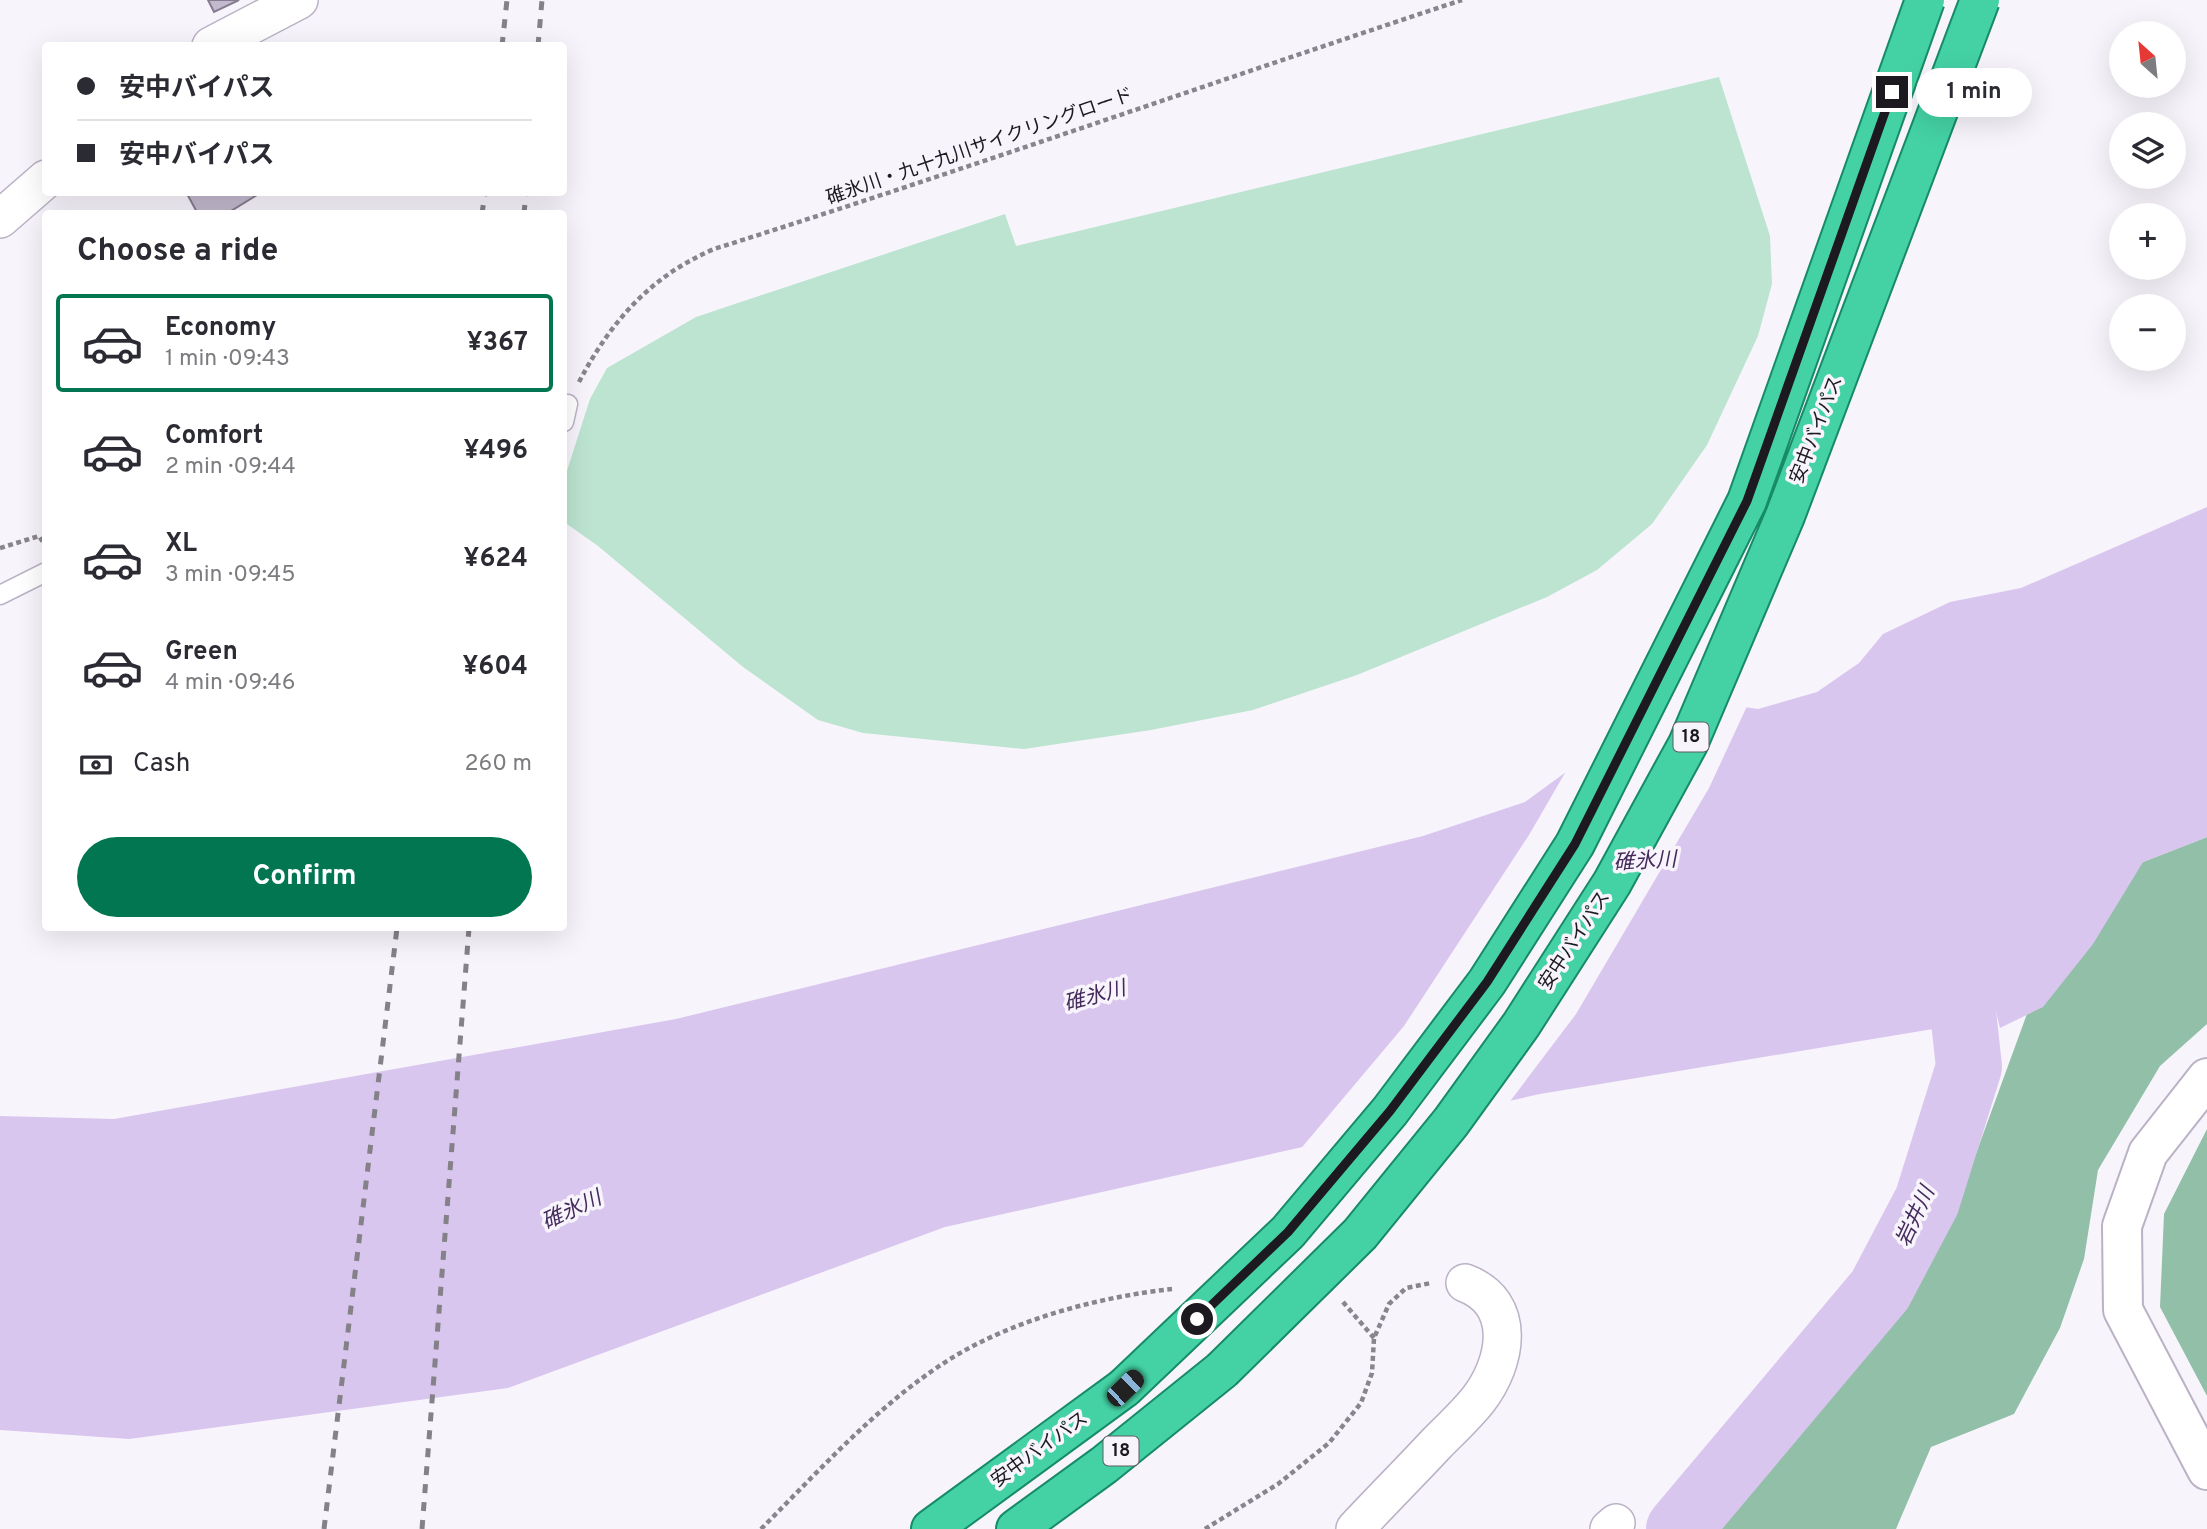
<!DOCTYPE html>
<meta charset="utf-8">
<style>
:root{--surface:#fff;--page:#f7f7f7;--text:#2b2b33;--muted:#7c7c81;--line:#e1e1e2;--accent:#017651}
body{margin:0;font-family:Overpass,"Noto Sans JP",sans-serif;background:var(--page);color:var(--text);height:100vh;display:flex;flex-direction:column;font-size:26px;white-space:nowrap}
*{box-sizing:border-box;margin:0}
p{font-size:23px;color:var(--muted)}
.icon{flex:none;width:38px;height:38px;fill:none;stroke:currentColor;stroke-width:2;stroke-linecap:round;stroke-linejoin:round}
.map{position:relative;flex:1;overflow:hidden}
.details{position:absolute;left:42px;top:210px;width:525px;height:721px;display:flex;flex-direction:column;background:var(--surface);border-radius:7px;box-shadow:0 7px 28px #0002}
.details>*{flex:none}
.banner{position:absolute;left:42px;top:42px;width:525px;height:154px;border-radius:7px;box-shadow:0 7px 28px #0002;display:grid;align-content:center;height:154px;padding:0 35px;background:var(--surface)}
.needle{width:46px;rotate:333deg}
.buttons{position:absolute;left:2109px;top:21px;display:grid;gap:14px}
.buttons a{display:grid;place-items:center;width:77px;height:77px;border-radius:50%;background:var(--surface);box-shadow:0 7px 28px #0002;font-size:35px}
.end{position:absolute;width:32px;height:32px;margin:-16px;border:9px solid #1c1920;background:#fff;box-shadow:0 0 0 4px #fff}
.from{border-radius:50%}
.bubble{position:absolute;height:49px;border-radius:24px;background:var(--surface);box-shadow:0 7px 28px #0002;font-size:23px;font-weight:700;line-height:49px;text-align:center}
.car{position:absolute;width:21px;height:42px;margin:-21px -10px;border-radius:9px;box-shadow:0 0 5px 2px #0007;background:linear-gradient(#222 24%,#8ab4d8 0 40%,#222 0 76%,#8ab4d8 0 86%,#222 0)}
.banner b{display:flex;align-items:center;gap:24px;height:66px;font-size:26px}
.banner b+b{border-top:2px solid var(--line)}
.banner i{width:18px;height:18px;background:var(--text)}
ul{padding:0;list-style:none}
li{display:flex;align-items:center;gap:21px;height:98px;margin:0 14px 10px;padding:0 21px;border:4px solid transparent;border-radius:7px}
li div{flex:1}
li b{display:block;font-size:26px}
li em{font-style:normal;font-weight:700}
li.on{border-color:var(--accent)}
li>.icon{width:63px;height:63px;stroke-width:1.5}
h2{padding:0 35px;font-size:32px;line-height:84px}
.pay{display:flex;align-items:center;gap:18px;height:77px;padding:0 35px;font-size:26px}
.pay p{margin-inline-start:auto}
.cta{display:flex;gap:14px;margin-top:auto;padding:14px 35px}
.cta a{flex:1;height:80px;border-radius:42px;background:var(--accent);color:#fff;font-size:28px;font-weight:700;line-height:80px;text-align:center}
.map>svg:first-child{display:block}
.green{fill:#bce4d0}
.forest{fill:#92bfa8}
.water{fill:#d9c6ee}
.pier{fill:#f8f4fc}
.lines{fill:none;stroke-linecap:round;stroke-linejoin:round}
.river{stroke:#d9c6ee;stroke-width:66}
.building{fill:#c3bace;stroke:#857d8f;stroke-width:2}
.service-casing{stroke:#bbb2c6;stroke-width:21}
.minor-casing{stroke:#bbb2c6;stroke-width:40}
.tertiary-casing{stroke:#bbb2c6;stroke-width:42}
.trunk-casing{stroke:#178a67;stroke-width:42}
.path{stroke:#89858d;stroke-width:4.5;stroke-dasharray:5 3.5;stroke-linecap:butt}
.service{stroke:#fff;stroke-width:18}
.minor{stroke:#fff;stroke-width:37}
.tertiary{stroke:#fff;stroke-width:38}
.trunk{stroke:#44d2a4;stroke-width:38}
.rail{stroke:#858189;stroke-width:5;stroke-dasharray:9 9;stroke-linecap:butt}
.trunk-bridge-casing{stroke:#178a67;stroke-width:42;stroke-linecap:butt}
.trunk-bridge{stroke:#44d2a4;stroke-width:38}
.route{stroke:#1c1920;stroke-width:9}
.labels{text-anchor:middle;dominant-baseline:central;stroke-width:7;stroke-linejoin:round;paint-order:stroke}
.shield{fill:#f8f4fc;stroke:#5e5b62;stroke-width:2}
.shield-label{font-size:18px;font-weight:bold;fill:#1c1920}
.street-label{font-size:19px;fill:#1c1920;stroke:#f8f4fc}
.water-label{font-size:21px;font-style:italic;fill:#442b5c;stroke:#f8f4fc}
</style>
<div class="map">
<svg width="2207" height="1529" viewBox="0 0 2207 1529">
<rect width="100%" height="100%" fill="#f8f4fc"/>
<path class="green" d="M1719,77L1770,236L1772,284L1758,336L1707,445L1652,524L1597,570L1547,597L1357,675L1253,710L1151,730L1024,749L863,733L818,720L743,667L598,546L564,522V480L590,399L607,368L696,317L1005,214L1016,246Z"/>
<path class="forest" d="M2207,837V1024L2160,1066L2098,1170L2084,1259L2060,1328L2014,1414L1931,1447L1896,1529H1693L1871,1334L1970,1170L2043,970L2143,862Z
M2207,1129V1396L2160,1307L2164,1214Z"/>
<path class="water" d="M2207,507V837L2143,862L2093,944L2043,1007L2000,1028L1990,987L1962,1002L1933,1029L1540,1094L945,1227L508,1388L129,1439L0,1430V1116L114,1119L676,1019L1423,836L1525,802L1596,750L1684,698L1758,709L1817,692L1859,663L1883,634L1950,602L2021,588Z"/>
<path class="pier" d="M1683,695L1748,704L1709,788L1576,1014L1508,1104L1298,1152L1404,1026L1529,835L1569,766Z"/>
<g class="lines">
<path class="river" d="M1679,1529L1880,1290L1927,1201L1969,1067L1962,1002L1966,947L1979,914"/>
</g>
<path class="building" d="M208,0H239L214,12Z
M186,192H262L226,214H198Z"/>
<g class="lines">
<g class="service-casing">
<path id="service" d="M564,422L568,404
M0,595L46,572"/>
</g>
<g class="minor-casing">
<path id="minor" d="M211,46L299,0
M0,219L46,179
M1355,1529C1382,1500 1410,1472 1437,1443C1451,1429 1466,1415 1478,1400C1507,1363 1518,1303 1465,1283
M1609,1529L1616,1523"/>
</g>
<g class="tertiary-casing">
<path id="tertiary" d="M2207,1078L2148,1153L2122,1226L2123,1310L2207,1470"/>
</g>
<g class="trunk-casing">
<path id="trunk" d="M931,1529L1124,1388
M1016,1529L1104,1465L1222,1370"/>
</g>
<path class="path" d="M579,382C611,321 651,276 714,249C965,170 1213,82 1462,0
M0,548L39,536L45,545
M1343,1302L1374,1338
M761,1529C822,1468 881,1401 955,1356C1019,1318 1100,1297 1172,1289
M1205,1529L1278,1484L1329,1443L1361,1403L1372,1373L1374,1338L1389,1304L1406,1288L1431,1283"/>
<use href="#service" class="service"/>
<use href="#minor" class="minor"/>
<use href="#tertiary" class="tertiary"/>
<use href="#trunk" class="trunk"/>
<path class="rail" d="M502,46L507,0
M538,46L542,0
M482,214L485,192
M524,214L526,192
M324,1529L397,928
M422,1529L469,928"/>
<g class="trunk-bridge-casing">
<path id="trunk-bridge" d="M1222,1370L1360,1234L1451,1122L1521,1025L1612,883L1688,744L1785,516L1980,0
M1124,1388L1288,1232L1390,1111L1487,982L1575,844L1747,501L1925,0"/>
</g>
<use href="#trunk-bridge" class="trunk-bridge"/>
</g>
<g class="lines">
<path class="route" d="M1197,1319L1288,1232L1390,1111L1487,982L1575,844L1747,501L1892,92"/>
</g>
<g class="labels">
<g class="shield">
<rect x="1673.5" y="722.5" width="35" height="29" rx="5"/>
<rect x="1103.5" y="1436.5" width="35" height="29" rx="5"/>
</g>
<g class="shield-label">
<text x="1691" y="737">18</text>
<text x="1121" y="1451">18</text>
</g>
<g class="street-label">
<text transform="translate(980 147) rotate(-19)">碓氷川・九十九川サイクリングロード</text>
<text transform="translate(1817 430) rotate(-69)">安中バイパス</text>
<text transform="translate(1575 941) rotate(-57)">安中バイパス</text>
<text transform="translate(1040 1450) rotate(-36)">安中バイパス</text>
</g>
<g class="water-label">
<text transform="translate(1645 862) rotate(-3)">碓氷川</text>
<text transform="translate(1095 997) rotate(-15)">碓氷川</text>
<text transform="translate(572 1211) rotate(-25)">碓氷川</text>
<text transform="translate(1916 1217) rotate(-65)">岩井川</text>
</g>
</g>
</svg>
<div class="buttons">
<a><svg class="needle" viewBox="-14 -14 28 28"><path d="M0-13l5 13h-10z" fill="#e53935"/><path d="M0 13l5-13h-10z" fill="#7c7c81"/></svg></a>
<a><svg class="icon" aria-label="layers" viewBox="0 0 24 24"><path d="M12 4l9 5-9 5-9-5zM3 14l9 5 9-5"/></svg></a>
<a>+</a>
<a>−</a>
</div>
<i class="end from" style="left:1197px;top:1319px"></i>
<i class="end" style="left:1892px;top:92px"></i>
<div class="bubble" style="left:1916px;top:68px;width:116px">1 min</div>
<i class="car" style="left:1125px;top:1388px;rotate:46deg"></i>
<div class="banner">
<b><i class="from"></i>安中バイパス</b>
<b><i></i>安中バイパス</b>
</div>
<section class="details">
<h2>Choose a ride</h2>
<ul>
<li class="on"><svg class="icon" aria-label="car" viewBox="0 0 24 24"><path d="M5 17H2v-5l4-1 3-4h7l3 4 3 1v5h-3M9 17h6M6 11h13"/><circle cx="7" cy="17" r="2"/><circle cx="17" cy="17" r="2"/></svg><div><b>Economy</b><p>1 min · 09:43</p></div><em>¥367</em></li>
<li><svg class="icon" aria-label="car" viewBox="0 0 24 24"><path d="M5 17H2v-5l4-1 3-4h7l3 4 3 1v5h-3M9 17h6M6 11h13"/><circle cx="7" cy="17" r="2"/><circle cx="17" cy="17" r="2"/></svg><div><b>Comfort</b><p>2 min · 09:44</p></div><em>¥496</em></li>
<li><svg class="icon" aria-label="car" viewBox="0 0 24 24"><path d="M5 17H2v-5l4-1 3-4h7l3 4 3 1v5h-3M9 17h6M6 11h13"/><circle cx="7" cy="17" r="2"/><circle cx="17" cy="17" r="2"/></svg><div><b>XL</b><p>3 min · 09:45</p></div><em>¥624</em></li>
<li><svg class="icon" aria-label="car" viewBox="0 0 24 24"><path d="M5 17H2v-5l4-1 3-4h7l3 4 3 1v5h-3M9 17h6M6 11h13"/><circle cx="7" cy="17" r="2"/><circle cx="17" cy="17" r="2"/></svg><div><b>Green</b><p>4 min · 09:46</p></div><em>¥604</em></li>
</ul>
<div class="pay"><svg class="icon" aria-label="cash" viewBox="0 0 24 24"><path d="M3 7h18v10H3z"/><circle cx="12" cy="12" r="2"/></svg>Cash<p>260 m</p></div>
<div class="cta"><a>Confirm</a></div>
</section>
</div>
